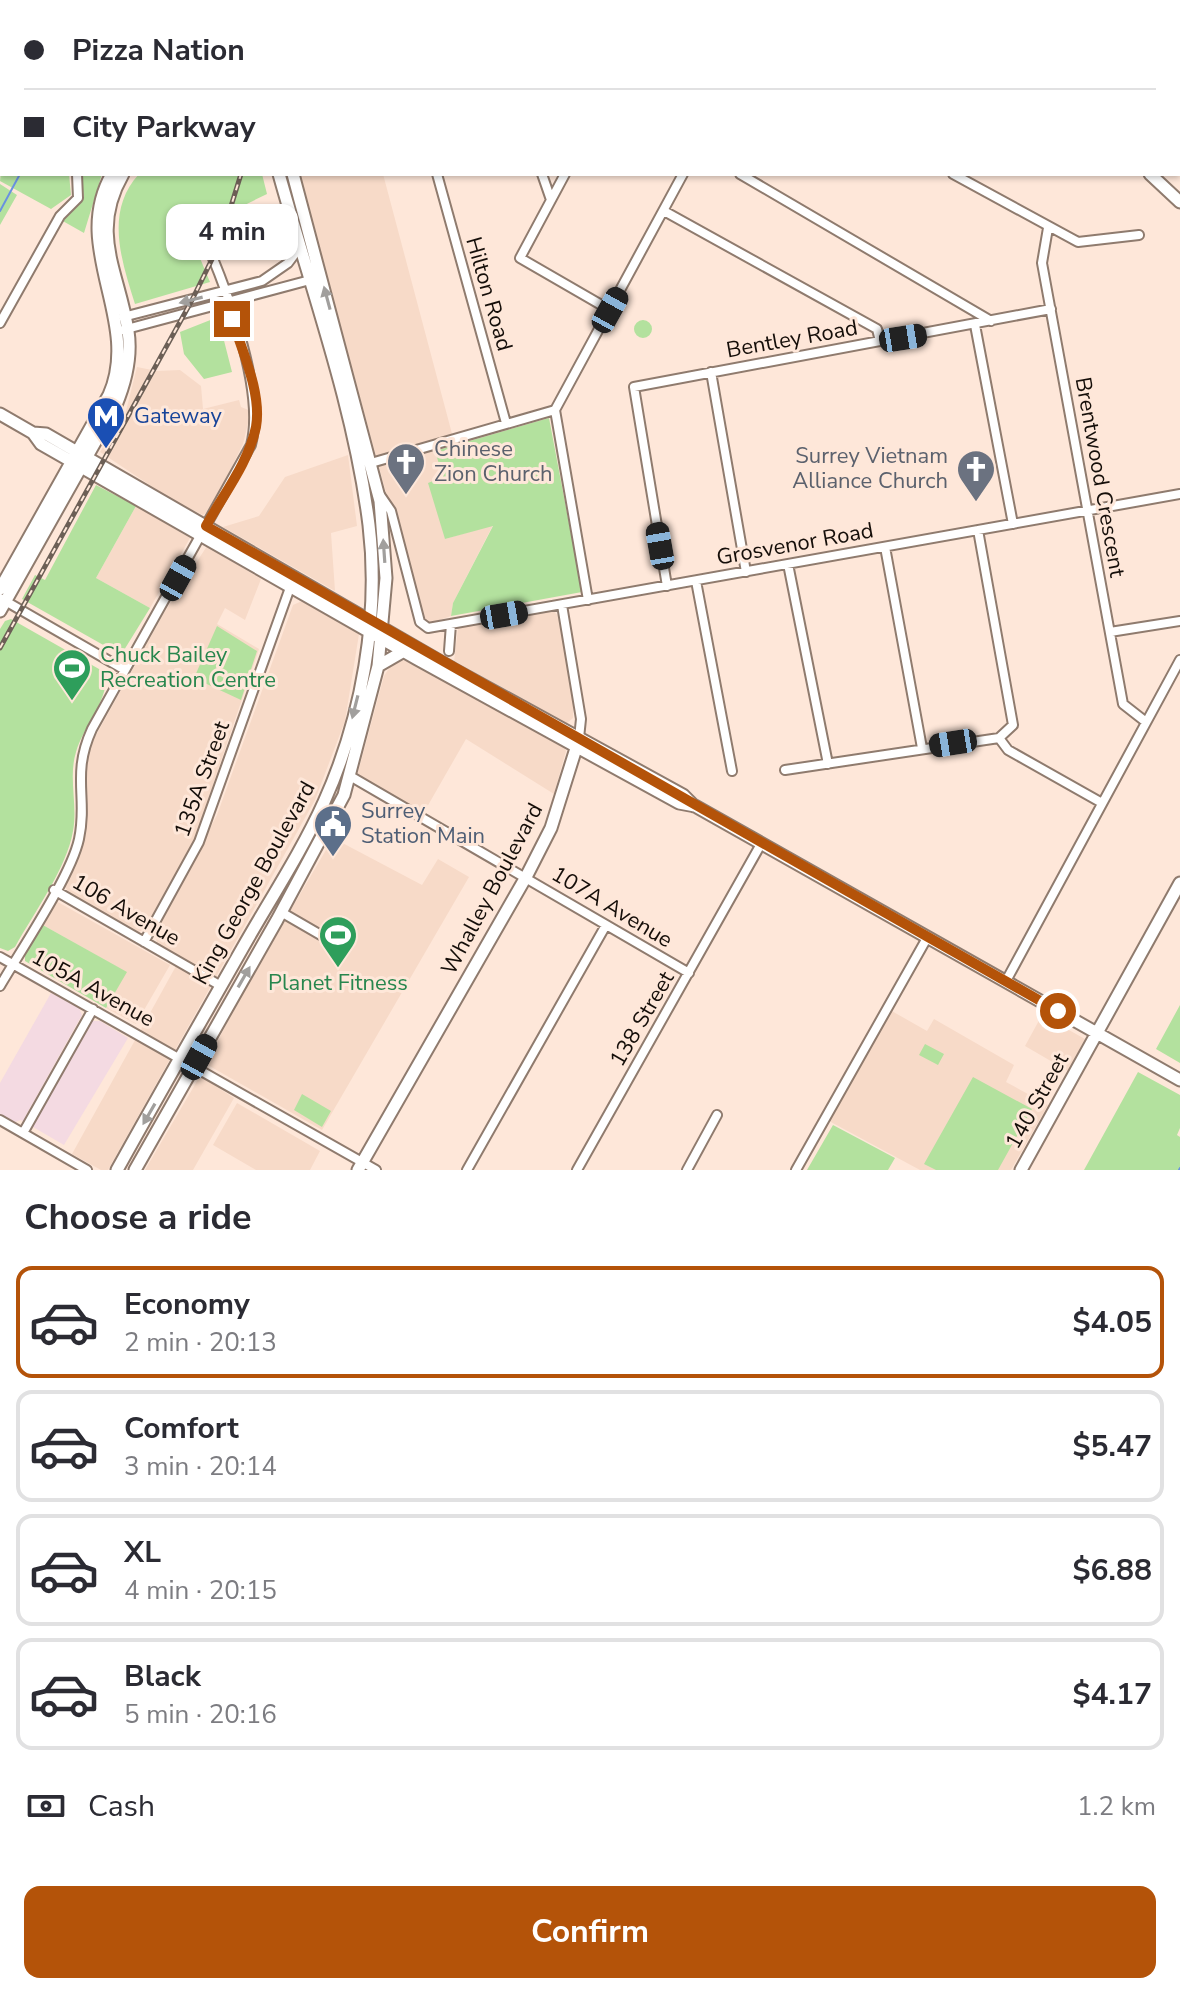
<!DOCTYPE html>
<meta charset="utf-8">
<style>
:root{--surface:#fff;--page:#f2f2f3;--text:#2b2b33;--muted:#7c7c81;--line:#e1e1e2;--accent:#b45309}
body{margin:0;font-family:"Nunito Sans",sans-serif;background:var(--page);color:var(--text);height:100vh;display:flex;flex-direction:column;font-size:30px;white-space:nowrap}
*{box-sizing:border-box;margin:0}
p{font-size:26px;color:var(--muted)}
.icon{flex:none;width:44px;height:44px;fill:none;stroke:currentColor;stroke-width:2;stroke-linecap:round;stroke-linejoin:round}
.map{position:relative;height:1170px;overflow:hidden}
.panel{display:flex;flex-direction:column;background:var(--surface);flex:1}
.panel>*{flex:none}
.top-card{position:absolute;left:0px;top:0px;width:1180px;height:176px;box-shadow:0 2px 6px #0004;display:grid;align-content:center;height:176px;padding:0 24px;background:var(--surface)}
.end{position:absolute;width:36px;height:36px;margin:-18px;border:10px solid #b45309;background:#fff;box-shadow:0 0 0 4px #fff}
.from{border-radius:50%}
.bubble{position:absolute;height:56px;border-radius:16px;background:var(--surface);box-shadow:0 2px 6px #0004;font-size:26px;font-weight:700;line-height:56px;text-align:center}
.car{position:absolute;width:24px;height:48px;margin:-24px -12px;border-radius:10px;box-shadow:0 0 6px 2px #0007;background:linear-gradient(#222 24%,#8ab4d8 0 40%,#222 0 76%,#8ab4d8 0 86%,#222 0)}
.top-card b{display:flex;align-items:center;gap:28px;height:76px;font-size:30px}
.top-card b+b{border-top:2px solid var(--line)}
.top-card i{width:20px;height:20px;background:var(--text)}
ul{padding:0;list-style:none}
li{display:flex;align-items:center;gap:24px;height:112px;margin:0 16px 12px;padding:0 8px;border:4px solid var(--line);border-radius:16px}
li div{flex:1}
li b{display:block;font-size:30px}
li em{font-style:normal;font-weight:700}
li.active{border-color:var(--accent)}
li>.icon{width:72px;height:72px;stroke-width:1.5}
h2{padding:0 24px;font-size:36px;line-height:96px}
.pay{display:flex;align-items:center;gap:20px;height:88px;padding:0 24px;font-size:30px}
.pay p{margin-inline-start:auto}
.cta{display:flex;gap:16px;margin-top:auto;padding:16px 24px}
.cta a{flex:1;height:92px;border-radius:16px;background:var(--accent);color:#fff;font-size:32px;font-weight:700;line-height:92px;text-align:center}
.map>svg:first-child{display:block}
.built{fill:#f7dac8}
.industrial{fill:#f4dae2}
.green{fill:#b3e19e}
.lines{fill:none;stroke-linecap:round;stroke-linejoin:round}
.stream{stroke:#6991e0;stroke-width:2}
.minor-casing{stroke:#8f7b6e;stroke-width:12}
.major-casing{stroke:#8f7b6e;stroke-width:15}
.minor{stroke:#fff;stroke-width:8}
.major{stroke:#fff;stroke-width:11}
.rail-casing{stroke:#6c5f56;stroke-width:5}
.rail{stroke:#fee7d9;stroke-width:2;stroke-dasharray:6;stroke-linecap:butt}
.oneway{fill:#a19f9d}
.route{stroke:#b45309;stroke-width:10}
.labels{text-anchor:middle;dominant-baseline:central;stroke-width:6;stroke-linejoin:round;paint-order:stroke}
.street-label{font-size:22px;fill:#150e09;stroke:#fee7d9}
.transit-label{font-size:22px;fill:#164399;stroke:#fee7d9;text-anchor:start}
.worship-label{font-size:22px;fill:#5b616d;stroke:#fee7d9;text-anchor:start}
.leisure-label{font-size:22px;fill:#27864d;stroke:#fee7d9;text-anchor:start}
.service-label{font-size:22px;fill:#4e5e75;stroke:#fee7d9;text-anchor:start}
</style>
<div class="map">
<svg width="1180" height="1170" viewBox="0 0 1180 1170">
<rect width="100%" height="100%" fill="#fee7d9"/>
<path class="built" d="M299,174H383L455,445L436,451L444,478L445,539L493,525L453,603L451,616L428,624L421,621Z
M137,367L157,371L180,370L201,386L203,409L239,400L241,407L251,411L243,444L211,509L203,515L177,503L100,452L126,411Z
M348,455L357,526L331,533L335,591L223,527L259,516L285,477Z
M136,506L190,538L150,608L96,578Z
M207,546L261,579L245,620L225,608L217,624L259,649L194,841L146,928L139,932L69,893L64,885L84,840L83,779L90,746L164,613Z
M302,601L359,634L345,721L315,800L108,1170H101L72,1154L181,957L157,943L155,934L217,815L293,605Z
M552,610L560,617L573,695V718L566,724L458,668L454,662L458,628Z
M401,660L409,661L562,744L566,751L554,794L466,739L423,814L357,776L384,676L392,664Z
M333,838L422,885L438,859L469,877L322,1130L206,1064L245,988Z
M56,901L170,965L136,1024L106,1008L126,972L41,924Z
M890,1010L927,1031L934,1019L1014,1065L1006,1082L1048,1105L1011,1170H920L829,1121Z
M1042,1015L1085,1039L1068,1071L1025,1046Z
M200,1076L234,1098L193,1170H145Z
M237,1103L320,1151L310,1170H256L213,1145Z"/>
<path class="industrial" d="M51,993L79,1008L82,1015L25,1117L34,1122L92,1021H100L128,1038L64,1145L21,1120L15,1122L0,1114V1083Z"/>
<path class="green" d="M253,0H381L374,2Z
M2,161V174H69L71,195L51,209L0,181Z
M80,174H102L84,233L61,220L84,197Z
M139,174H262L267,194L218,218L194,207L181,216L176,230L181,242L197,251L210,282L135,304C122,262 104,212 139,174Z
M0,184L17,195L0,225Z
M218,317L232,372L204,379L184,354L180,332Z
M634 329a9 9 0 1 1 18 0a9 9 0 1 1-18 0Z
M549,418L582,592L451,616L453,603L493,526L445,539L428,483L443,477L435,451Z
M96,485L136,506L96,578L150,608L121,655L22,599L35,575L45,580Z
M11,619L106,673C109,700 84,725 76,752C68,778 78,805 73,831C67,868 33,914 15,947L8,951L0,948V629L5,621Z
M217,626L257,651L241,700L194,678Z
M41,924L127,972L106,1008L25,961V953Z
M1180,1005V1063L1156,1049Z
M925,1044L944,1054L938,1065L919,1055Z
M1138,1072L1180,1095V1128L1177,1135L1180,1137V1170H1084Z
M973,1077L1032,1109L998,1170H936L924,1164Z
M302,1094L331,1111L322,1127L294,1110Z
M833,1125L895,1158L888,1170H807Z"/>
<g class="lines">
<path class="stream" d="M113,2L115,0
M0,211L20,174
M1179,1170L1180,1168"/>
<g class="minor-casing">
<path id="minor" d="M26,0V2
M437,0H440
M1172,0L1175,2
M552,2L553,0
M656,2L657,0
M776,2L777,0
M1178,77L1180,74
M0,79L2,77
M1178,97L1180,99
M437,174L506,423
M542,174L551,200
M565,174L520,258L610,310
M740,174L991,321
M953,174L1078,242L1139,235
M664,211L877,329L880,341
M1048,228L1042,263L1123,704L1146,722
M123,317L262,281L288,263L300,247
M0,323L60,216L78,198L77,174
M975,325L1013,524
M123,330L310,280
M711,372L746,572
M555,410L683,174
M555,410L588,600
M371,463L555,410
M380,495L391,511L420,622L428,628L1180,494
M978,530L1013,725L999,738
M885,547L922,748
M788,564L828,764
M696,581L732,771
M667,586L634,387L1051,309
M0,598L125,670
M562,605L581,719L579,738
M1110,632L1180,621
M449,651L451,624
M999,738L1008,750L1102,803
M785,770L999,738
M350,776L689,973
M54,890L221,986
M281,912L338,945
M144,942L199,842L292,582
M0,957L376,1170
M1006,981L1180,660
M0,986C21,950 71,876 79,839C88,797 71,775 92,729L251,445C266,388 223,279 199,226
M0,1120L87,1170
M23,1133L93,1009
M467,1170L606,925
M577,1170L761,844
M687,1170L717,1115
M796,1170L927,938"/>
</g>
<g class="major-casing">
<path id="major" d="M229,0V2
M242,0V2
M842,0L846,2
M1150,174L1180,202
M0,414L33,433L46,434L453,669L683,795L694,806
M33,433L41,444L417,659L679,803L695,806L1180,1080
M0,589L109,395C142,320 69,248 112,174
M0,611L116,405C126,381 132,357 128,331C119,272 89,233 123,174
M378,666L404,651
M117,1170C158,1096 200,1023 242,949C269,901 301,853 324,802C362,718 380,616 369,525C354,406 311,289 279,174
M135,1170L277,920L344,795L378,666L386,578L380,501L293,174
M358,1170L526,877L551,828L578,742
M1021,1170L1180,883"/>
</g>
<use href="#minor" class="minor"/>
<use href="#major" class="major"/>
<g class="rail-casing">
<path id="rail" d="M223,0V2
M0,648L191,302L219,245L241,174"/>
</g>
<use href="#rail" class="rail"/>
</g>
<defs><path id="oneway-solid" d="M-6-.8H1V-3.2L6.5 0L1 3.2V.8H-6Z" transform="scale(2)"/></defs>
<g class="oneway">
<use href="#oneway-solid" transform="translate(327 298) rotate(-105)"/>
<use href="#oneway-solid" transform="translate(191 300) rotate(166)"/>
<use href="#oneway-solid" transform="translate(384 551) rotate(-94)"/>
<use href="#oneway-solid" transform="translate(355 707) rotate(104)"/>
<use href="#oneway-solid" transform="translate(244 977) rotate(-60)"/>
<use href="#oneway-solid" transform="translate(149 1114) rotate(120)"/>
</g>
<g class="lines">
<path class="route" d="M232,319C242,351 262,393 256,427C249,462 223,495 206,526L1058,1011"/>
</g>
<defs>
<g id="metro-pin" transform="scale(2)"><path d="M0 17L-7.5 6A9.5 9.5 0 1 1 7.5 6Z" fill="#1a4fb4" stroke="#fee7d9"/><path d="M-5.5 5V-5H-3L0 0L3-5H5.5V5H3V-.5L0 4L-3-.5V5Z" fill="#fff"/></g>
<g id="church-pin" transform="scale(2)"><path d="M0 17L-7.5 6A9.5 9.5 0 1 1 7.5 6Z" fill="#6b7280" stroke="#fee7d9"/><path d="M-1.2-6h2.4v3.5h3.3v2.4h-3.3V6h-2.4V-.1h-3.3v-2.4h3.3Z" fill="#fff"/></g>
<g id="stadium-pin" transform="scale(2)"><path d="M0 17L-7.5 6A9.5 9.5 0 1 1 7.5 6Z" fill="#2e9e5b" stroke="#fee7d9"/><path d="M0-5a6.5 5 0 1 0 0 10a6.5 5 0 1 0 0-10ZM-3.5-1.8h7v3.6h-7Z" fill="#fff"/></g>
<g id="civic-pin" transform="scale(2)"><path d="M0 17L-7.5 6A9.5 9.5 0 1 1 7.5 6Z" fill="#5c6f8a" stroke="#fee7d9"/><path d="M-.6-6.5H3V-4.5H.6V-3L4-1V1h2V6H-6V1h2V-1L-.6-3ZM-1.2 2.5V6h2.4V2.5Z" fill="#fff"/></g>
</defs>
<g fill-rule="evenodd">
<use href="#metro-pin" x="106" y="416"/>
<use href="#church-pin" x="406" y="462"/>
<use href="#church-pin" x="976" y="469"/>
<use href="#stadium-pin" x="72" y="668"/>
<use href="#civic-pin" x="333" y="824"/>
<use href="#stadium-pin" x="338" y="935"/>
</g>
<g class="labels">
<g class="street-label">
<text transform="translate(489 294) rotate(74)">Hilton Road</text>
<text transform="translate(792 339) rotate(-10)">Bentley Road</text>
<text transform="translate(1100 477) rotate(80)">Brentwood Crescent</text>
<text transform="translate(795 544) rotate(-10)">Grosvenor Road</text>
<text transform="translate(202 779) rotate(-70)">135A Street</text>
<text transform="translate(254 883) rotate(-61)">King George Boulevard</text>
<text transform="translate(492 889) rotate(-62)">Whalley Boulevard</text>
<text transform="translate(612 907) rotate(31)">107A Avenue</text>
<text transform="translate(126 910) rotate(30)">106 Avenue</text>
<text transform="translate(93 988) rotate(29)">105A Avenue</text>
<text transform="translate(642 1019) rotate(-60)">138 Street</text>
<text transform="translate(1037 1101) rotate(-61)">140 Street</text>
</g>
<g class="transit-label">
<text x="134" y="416">Gateway</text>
</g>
<g class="worship-label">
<text x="434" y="449">Chinese<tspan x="434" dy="25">Zion Church</tspan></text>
<text x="948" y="456" text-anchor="end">Surrey Vietnam<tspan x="948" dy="25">Alliance Church</tspan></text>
</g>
<g class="leisure-label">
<text x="100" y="655">Chuck Bailey<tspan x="100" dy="25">Recreation Centre</tspan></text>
<text x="338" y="983" text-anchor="middle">Planet Fitness</text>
</g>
<g class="service-label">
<text x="361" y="811">Surrey<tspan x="361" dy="25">Station Main</tspan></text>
</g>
</g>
</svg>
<i class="end from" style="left:1058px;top:1011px"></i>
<i class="end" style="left:232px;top:319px"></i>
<div class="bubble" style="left:166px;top:204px;width:132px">4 min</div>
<i class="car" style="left:610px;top:310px;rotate:29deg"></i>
<i class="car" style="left:903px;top:338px;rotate:81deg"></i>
<i class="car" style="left:660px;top:546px;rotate:350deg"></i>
<i class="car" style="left:178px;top:578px;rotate:29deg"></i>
<i class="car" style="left:504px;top:615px;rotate:80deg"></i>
<i class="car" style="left:953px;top:743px;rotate:261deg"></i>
<i class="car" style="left:199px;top:1057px;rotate:29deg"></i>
<div class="top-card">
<b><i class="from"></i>Pizza Nation</b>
<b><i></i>City Parkway</b>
</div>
</div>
<section class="panel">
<h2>Choose a ride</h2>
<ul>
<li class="active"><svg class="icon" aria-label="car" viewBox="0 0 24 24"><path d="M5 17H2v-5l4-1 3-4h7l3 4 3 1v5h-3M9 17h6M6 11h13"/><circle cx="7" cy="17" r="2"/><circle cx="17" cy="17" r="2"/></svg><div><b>Economy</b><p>2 min · 20:13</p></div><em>$4.05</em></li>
<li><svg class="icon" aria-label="car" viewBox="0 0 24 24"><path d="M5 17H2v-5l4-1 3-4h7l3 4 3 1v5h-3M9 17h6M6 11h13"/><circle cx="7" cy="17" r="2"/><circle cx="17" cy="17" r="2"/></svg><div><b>Comfort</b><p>3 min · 20:14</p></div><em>$5.47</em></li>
<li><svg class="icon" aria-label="car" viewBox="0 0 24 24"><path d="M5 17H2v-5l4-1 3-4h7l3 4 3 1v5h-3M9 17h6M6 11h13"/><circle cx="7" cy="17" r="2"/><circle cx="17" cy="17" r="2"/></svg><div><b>XL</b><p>4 min · 20:15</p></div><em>$6.88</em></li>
<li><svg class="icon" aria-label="car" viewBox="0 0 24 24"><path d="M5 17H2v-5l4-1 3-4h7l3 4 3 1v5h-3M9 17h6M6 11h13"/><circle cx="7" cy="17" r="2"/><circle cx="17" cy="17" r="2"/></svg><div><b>Black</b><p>5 min · 20:16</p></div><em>$4.17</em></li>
</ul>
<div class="pay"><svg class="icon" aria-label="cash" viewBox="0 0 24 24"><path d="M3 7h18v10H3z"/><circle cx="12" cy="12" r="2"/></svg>Cash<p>1.2 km</p></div>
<div class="cta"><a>Confirm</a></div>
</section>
